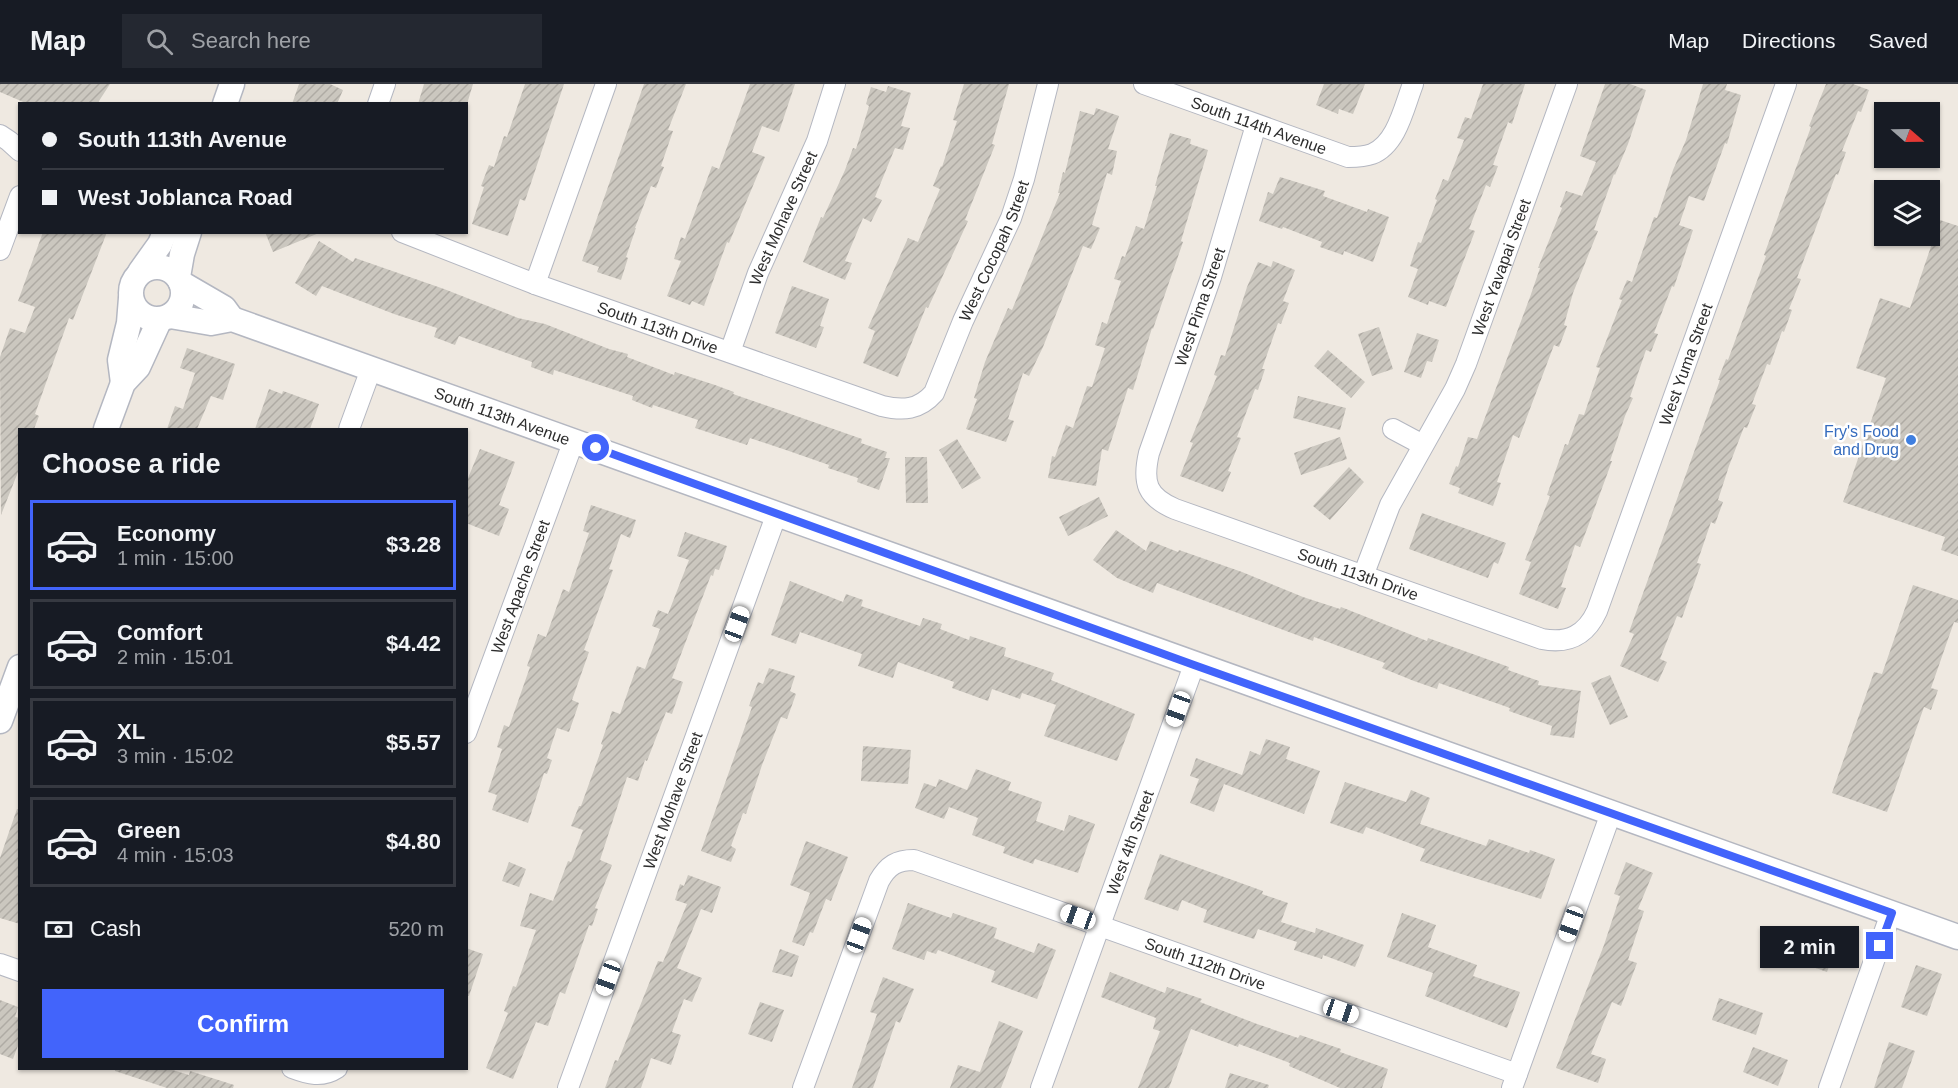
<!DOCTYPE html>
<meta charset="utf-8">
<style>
:root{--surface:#171b24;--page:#242831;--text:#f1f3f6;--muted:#9ea1a6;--line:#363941;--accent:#4264fb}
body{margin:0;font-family:Arial,sans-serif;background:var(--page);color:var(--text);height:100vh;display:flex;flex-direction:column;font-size:22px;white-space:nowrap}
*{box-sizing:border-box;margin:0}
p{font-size:20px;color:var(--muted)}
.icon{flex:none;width:33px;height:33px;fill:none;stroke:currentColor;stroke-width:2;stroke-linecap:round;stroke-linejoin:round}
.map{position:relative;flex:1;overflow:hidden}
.drawer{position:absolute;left:18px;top:344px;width:450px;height:642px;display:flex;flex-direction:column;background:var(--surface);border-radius:0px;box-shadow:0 2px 4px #0004}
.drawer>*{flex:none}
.hud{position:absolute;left:18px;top:18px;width:450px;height:132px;border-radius:0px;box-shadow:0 2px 4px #0004;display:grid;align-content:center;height:132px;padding:0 24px;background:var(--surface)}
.needle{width:39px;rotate:110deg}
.tools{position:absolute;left:1874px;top:18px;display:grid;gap:12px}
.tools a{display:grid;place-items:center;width:66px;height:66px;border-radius:0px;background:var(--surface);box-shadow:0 2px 4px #0004;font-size:30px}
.end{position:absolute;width:27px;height:27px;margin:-14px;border:8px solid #4264fb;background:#fff;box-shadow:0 0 0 3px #fff}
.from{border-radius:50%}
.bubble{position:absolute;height:42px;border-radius:0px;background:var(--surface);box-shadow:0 2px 4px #0004;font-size:20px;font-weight:700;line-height:42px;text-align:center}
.car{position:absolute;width:18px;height:36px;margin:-18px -9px;border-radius:8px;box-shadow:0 0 4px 2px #0007;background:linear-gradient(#fff 24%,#345 0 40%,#fff 0 76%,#345 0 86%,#fff 0)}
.hud b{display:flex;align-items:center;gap:21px;height:57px;font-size:22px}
.hud b+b{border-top:2px solid var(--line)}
.hud i{width:15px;height:15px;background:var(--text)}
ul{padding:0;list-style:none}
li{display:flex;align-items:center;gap:18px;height:90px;margin:0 12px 9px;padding:0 12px;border:3px solid var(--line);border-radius:0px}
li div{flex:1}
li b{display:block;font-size:22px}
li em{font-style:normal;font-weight:700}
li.current{border-color:var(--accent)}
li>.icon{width:54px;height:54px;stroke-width:1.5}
h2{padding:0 24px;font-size:27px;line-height:72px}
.pay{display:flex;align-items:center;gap:15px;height:66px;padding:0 24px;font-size:22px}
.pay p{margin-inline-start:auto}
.action{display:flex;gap:12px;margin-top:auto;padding:12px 24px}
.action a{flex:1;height:69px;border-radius:0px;background:var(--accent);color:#fff;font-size:24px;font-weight:700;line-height:69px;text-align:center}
header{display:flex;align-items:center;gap:36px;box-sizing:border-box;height:84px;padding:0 30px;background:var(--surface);border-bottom:2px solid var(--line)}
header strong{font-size:28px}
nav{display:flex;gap:33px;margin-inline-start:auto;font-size:21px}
.search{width:420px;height:54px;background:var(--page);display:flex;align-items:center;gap:15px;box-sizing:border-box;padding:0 21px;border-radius:0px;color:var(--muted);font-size:22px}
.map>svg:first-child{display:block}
.building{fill:url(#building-hatch)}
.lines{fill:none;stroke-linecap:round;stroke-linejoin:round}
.minor-casing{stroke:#b4b7c1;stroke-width:22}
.tertiary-casing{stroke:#b4b7c1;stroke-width:27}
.minor{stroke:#fff;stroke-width:20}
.tertiary{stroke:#fff;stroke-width:24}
.route{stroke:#4264fb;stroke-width:8}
.shop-dot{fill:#3f7fe0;stroke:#fff;stroke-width:2}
.labels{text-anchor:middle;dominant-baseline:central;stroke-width:5;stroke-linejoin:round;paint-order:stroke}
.street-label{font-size:16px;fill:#2e2e2e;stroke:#fff}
.shop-label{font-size:16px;fill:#366cbe;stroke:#fff;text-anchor:end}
</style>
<header>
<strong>Map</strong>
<div class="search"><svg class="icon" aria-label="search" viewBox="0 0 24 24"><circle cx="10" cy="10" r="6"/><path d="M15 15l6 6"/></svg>Search here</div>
<nav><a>Map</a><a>Directions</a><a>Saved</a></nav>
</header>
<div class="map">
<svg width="1958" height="1004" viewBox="0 0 1958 1004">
<defs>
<pattern id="building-hatch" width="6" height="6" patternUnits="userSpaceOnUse" patternTransform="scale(1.5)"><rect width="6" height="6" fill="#cbc7bf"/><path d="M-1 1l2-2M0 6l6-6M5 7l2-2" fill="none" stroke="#afaba4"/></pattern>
</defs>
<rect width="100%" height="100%" fill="#efe9e1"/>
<path class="building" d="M0,0H110L97,20H28L0,8Z
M299,0H330L343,6L337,20H292Z
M424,0H473L467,20H418Z
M525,0H564L525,117L520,115L508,152L472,140L484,103L481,102L489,81L494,83L504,52L507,53Z
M644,0H686L668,46L673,47L661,82L664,83L656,104L651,102L635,144H636L626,173L628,174L621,196L597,188L599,183L582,177Z
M750,0H795L779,48L762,42L752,68L765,73L729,159L727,158L704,222L692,217L690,221L667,212L681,177L674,175L681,153L685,155L712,82L719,85Z
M964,0H1009L992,60L995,61L965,136L968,137L928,224L926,223L898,293L863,279L875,247L868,244L908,154L918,158L940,105L933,102L941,82L942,83L957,37L953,36Z
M1324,0H1365L1353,30L1339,25L1338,30L1316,21Z
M1483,0H1525L1512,40L1508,38L1493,81L1498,82L1490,103L1486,101L1469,145L1475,147L1446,223L1429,217L1428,221L1408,213L1418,185L1410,182L1418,158L1421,159L1437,116L1435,115L1443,95L1448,97L1464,56L1457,54L1465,33L1471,35Z
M1605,0H1630L1646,6L1628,60L1615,91L1614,90L1594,146L1598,147L1573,209L1564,241L1567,242L1559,263L1554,261L1519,354L1513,351L1497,398L1501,399L1493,422L1458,409L1460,404L1449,400L1456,382L1458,383L1468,353L1477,355L1530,213L1540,184H1538L1562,124L1560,123L1566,107L1582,112L1596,78L1580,72Z
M1703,0H1727L1725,6L1741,11L1727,60L1725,59L1704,117L1689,112L1679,141L1693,146L1674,203L1672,202L1654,249L1658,250L1651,268L1646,266L1630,313L1633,314L1625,332L1610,377H1612L1587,445L1580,463L1575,461L1561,503L1566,504L1558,525L1519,510L1531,478L1525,476L1550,412L1547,411L1565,360L1568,361L1579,330L1584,331L1600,284L1596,283L1622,216L1619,215L1627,196L1632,198L1654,133L1657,134L1673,86L1686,56Z
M1826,0H1853L1869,6L1861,28L1858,27L1842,67L1846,68L1838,91L1836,90L1797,194L1801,195L1789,225L1792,226L1784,248L1782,247L1770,281L1767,280L1752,320L1756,321L1747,344L1744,343L1729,382L1718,416L1723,418L1715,440L1711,438L1697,479L1701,480L1682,534L1677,532L1660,575L1667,578L1658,598L1620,582L1634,550L1629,548L1720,296H1718L1726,275L1728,276L1766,172L1764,171L1811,43L1809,42Z
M888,2L911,9L901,42L910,44L903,66L895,64L875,113L882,116L871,138L863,134L845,177L852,179L845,196L803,178L821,133L823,134L845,86L853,64L856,65L869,22L866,20L871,3L886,8Z
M1096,24L1119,32L1108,65L1117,67L1112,91L1107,89L1092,141L1100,144L1091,165L1083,162L1043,263L1029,292L1023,289L1008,335L1014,337L1006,358L966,345L977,315L974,314L985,278L1008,224L1012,226L1060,109H1058L1063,88L1065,89L1080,27L1094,31Z
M1170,49L1191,55L1190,60L1208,66L1181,157L1183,158L1153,245L1152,244L1133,306L1128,304L1108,367L1102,365L1096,402L1048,394L1052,372L1055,373L1066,341L1073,344L1087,302L1092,303L1105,264L1095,261L1102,238L1107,240L1121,197L1114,195L1122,172L1125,173L1136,142L1144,145L1157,102H1155Z
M1280,93L1325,107L1323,112L1367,128L1368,125L1389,133L1373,178L1344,167L1343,171L1320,163L1322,158L1283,143L1282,145L1259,137L1268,108L1273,110Z
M1940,136L1958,142V472L1941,466L1945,453L1843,418L1886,294L1856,284L1880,214L1910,224Z
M43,148H107L73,236L69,234L35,330L39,332L34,345H20V383L1,431L0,273L10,244L25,249L35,223L18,217Z
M265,148H318L319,149L273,168Z
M319,157L353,178L355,174L444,205L518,234L545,240L609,265L628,270L627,273L674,291L675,288L715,301L734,308L733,310L862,355L861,359L887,368L885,374H890L879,406L857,398L858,394L828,384L829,381L786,366L750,354L747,361L695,344L698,336L653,321L652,324L632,316L633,312L554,286L553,291L531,283L532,278L459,252L455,261L434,253L437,244L394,230L322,202L316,212L295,199Z
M1273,177L1295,186L1283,217L1289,219L1281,240L1278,239L1262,285H1265L1258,306L1255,305L1237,353L1241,354L1228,387L1231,388L1223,408L1180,392L1193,359L1190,358L1217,292L1214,291L1221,271L1225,272L1247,203L1258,178L1271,183Z
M792,202L829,215L820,242L824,243L816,264L775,249Z
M1379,243L1393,285L1372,292L1358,250Z
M1417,249L1439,256L1432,278L1427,277L1421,294L1404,288Z
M187,264L235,280L223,316L211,312L197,345H167L175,322L183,325L195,289L180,284Z
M1328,266L1365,298L1351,314L1314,282Z
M269,305L282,310L283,307L319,320L310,345H255Z
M1298,312L1346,324L1340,346L1293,334Z
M1340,353L1347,375L1301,391L1294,369Z
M957,355L981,394L962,405L939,366Z
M480,365L515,378L499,421L509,425L499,452L466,439V399Z
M905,373H927L928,419H906Z
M1349,383L1364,398L1330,436L1313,422Z
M1099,413L1108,432L1068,452L1059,433Z
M591,421L636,436L630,454L621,450L609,485L613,486L584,566L589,568L572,616L579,619L578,622L569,648L557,644L547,674L552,676L547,690L544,689L528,739L492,726L497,711L488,708L502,665L497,663L504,641L509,643L530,583L527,582L538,550L546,553L563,505L569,508L589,449L583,447Z
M1422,429L1506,459L1498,480L1494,478L1488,494L1409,465Z
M1116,446L1146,467L1150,457L1178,468L1179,466L1242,488L1303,513L1340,525L1341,523L1427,557L1428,554L1509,583L1508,586L1539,597L1538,601L1581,607L1574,654L1550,651L1552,642L1509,627L1510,624L1439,599L1437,605L1414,597L1382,584L1385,579L1314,553L1313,557L1157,499L1153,509L1117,494L1093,476Z
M685,448L727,462L719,486L715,485L713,492L711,491L672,594L683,598L672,630L666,628L647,677L645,676L638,697L627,693L600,776L612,781L595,824L598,825L592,842L589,841L565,910L560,908L548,942L536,938L513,995L486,984L508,929L504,927L513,902L516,903L536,846L520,842L530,809L553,817L568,777L571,778L583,746L571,742L579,722H581L603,661L601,660L612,627L620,630L637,582L645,585L660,545L652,542L658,526L668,530L689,476L677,472Z
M790,497L843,518L846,510L863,516L861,522L920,542L923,534L942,540L940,545L969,556L970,552L1006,564L1004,572L1054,589L1051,596L1135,630L1117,677L1044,652L1056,621L1022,609L1020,615L992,605L988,617L952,604L954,598L898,578L893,594L858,582L862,570L800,548L796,560L771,551Z
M1913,501L1958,516V539L1954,538L1931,604L1938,606L1931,626L1924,623L1887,728L1832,709L1874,588L1882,590Z
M769,584L795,592L790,607L796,610L787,635L781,633L762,681L746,730L743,729L731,762L736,765L731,778L701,767L752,623L749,622L758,598L763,600Z
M1610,591L1628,633L1610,641L1591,599Z
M1266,655L1290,663L1286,675L1320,687L1304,730L1224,700L1214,728L1190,719L1199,695L1190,692L1196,674L1242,691L1250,667L1260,671Z
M863,662L911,666L908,700L861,697Z
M976,685L1011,698L1008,706L1042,718L1036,737L1064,747L1069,731L1095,740L1078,789L1035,775L1033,780L1003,769L1005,763L972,751L978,734L949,723L944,735L915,724L924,699L936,703L939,695L967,706Z
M1345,698L1406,718L1411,706L1430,714L1420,740L1486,762L1489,755L1529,769L1530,766L1555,775L1541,815L1420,777L1425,765L1366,743L1363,750L1330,739Z
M17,725H20V840L0,834V774Z
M806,757L848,773L831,817L826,815L813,849L810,848L804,862L792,858L810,809L790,801Z
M1160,770L1263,807L1262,810L1288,819L1281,838L1315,849L1316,844L1364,861L1355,883L1323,871L1322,875L1294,866L1297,858L1258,845L1254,855L1203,838L1207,826L1182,816L1178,827L1144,815Z
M509,778L526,785L519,803L502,797Z
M1626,778L1653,789L1638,825L1644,827L1628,876L1637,879L1621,922L1612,918L1591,970L1606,975L1598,999L1556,984L1604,861L1620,812L1614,810Z
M688,791L721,803L712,829L701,825L677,884L702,894L692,918L684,915L672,948L681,951L671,981L651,974L641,1004H605L615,976L618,977L658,877L663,878L687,820L675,816L680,800L684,802Z
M908,819L951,834L953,829L997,844L994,854L1034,869L1038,859L1056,866L1037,915L991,898L995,887L938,866L936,870L927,867L924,876L892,865Z
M1402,829L1436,841L1428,863L1477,881L1473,892L1520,908L1507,944L1425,912L1433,889L1387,873Z
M1803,848L1837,860L1827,888L1793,876Z
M466,864L483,870L469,912H466Z
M780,865L799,872L792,893L772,888Z
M1916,881L1942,890L1927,932L1901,923Z
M1110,888L1165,909L1167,903L1202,915L1200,918L1257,940L1298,954L1300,951L1341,965L1340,968L1388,985L1382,1004H1340L1289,982L1290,979L1239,960L1238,963L1191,945L1169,1004H1138L1160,947L1153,945L1156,934L1101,913Z
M883,893L914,905L900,939L896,937L873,1004H852L877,930L870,928Z
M1719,914L1763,929L1756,951L1712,936Z
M0,916L18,923L15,933L20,934V956L13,975L0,970Z
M760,918L784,926L772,958L748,950Z
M999,937L1023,947L1001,1004H950L958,981L980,988Z
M1889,958L1915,967L1902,1004H1874Z
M1753,963L1788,976L1778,1002L1743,988Z
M115,984H166L189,991L190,987L234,1001L233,1004H167L115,987Z
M1230,989L1269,1001L1268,1004H1225Z"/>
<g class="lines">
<g class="minor-casing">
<g id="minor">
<path id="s1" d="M1144,0L1348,73C1356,73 1364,73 1372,70C1397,60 1404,23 1413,0"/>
<path d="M378,20L385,0"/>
<path id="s2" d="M1256,41L1211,193L1149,369C1142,399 1147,413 1175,425L1542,555C1568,560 1586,551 1597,527L1786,0"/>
<path d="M0,51L9,57L20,67"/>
<path id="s3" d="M402,148L535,200L882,322C903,327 919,326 934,309L963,237L1011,134L1024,95L1048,0"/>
<path d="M0,166L20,112"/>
<path d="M535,200L606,0"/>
<path id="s4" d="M730,268L758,189L817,57L835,0"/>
<path d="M349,345L371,285"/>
<path d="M1393,345L1423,361"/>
<path id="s5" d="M1363,492L1390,421L1455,305L1466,280L1567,0"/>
<path id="s6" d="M466,649L574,356"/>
<path d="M0,880L20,887"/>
<path d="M292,984C308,990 322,994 337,984"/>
<path id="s7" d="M568,1004L777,429"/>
<path id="s8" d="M803,1004L879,797C888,781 897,776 914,776L1517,990"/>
<path id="s9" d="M1041,1004L1194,581"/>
<path d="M1512,1004L1611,729"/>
<path d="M1829,1004L1891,829"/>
</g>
</g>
<g class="tertiary-casing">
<g id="tertiary">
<path d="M225,20L232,0"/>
<circle cx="157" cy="209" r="26"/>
<path d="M140,188L160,160L165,148"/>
<path d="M178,193L182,170L189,148"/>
<path d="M181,199L224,224L232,235"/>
<path id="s10" d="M170,232L211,239L232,235L1958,853"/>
<path d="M123,299L120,276L129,239L131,214"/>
<path d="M106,345L123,299L138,283L160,235"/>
<path d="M0,637L20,583"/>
</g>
</g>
<use href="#minor" class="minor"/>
<use href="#tertiary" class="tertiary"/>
</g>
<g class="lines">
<path class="route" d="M596,364L1194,581L1892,829L1880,862"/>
</g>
<circle class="shop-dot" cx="1911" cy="356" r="6"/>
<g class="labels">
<g class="street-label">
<text stroke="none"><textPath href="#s1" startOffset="122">South 114th Avenue</textPath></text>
<text stroke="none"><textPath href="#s4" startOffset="144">West Mohave Street</textPath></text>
<text stroke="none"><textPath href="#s3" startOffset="722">West Cocopah Street</textPath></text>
<text stroke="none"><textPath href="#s5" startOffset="339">West Yavapai Street</textPath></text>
<text transform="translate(1200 223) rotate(-71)">West Pima Street</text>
<text stroke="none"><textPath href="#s3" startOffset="273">South 113th Drive</textPath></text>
<text stroke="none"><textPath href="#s2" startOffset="1134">West Yuma Street</textPath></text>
<text stroke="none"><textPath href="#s10" startOffset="350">South 113th Avenue</textPath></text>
<text stroke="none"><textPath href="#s2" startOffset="609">South 113th Drive</textPath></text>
<text stroke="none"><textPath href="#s6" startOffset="156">West Apache Street</textPath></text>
<text stroke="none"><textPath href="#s7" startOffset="306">West Mohave Street</textPath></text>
<text stroke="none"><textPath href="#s9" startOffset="261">West 4th Street</textPath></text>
<text stroke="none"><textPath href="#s8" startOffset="573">South 112th Drive</textPath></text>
</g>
<g class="shop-label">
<text x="1899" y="347">Fry's Food<tspan x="1899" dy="18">and Drug</tspan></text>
</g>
</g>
</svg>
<div class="tools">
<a><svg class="needle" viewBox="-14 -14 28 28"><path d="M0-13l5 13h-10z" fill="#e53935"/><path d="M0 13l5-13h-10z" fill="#9ea1a6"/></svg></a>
<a><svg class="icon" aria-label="layers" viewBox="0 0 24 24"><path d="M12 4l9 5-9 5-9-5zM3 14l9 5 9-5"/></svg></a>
</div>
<i class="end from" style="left:596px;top:364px"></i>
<i class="end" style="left:1880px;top:862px"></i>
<div class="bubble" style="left:1760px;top:842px;width:99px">2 min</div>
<i class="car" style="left:737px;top:540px;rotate:20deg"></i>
<i class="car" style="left:1178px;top:625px;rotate:200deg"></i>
<i class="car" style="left:1078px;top:833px;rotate:290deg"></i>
<i class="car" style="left:1571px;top:840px;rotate:200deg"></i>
<i class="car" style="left:859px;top:851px;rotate:20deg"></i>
<i class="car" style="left:608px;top:894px;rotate:200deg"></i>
<i class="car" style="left:1341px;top:927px;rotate:109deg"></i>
<div class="hud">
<b><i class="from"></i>South 113th Avenue</b>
<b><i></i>West Joblanca Road</b>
</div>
<section class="drawer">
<h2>Choose a ride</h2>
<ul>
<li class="current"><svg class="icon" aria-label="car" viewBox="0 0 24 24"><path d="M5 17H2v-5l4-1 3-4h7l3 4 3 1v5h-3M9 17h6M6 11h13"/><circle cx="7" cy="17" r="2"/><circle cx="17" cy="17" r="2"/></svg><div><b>Economy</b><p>1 min · 15:00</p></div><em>$3.28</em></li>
<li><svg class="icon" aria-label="car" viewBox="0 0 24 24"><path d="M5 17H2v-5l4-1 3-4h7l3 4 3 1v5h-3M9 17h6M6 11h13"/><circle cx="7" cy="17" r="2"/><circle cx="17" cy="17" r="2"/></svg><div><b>Comfort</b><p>2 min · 15:01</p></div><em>$4.42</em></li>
<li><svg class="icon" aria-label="car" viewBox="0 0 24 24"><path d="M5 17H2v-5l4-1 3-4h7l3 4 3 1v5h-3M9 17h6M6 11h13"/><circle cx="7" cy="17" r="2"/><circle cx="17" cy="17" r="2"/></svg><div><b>XL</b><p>3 min · 15:02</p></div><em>$5.57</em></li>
<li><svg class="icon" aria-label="car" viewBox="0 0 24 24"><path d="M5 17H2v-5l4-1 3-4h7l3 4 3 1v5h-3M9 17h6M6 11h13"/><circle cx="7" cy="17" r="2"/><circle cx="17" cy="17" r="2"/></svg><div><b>Green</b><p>4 min · 15:03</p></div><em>$4.80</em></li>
</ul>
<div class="pay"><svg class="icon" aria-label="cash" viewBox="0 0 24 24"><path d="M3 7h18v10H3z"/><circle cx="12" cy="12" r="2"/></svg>Cash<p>520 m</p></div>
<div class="action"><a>Confirm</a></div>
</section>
</div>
